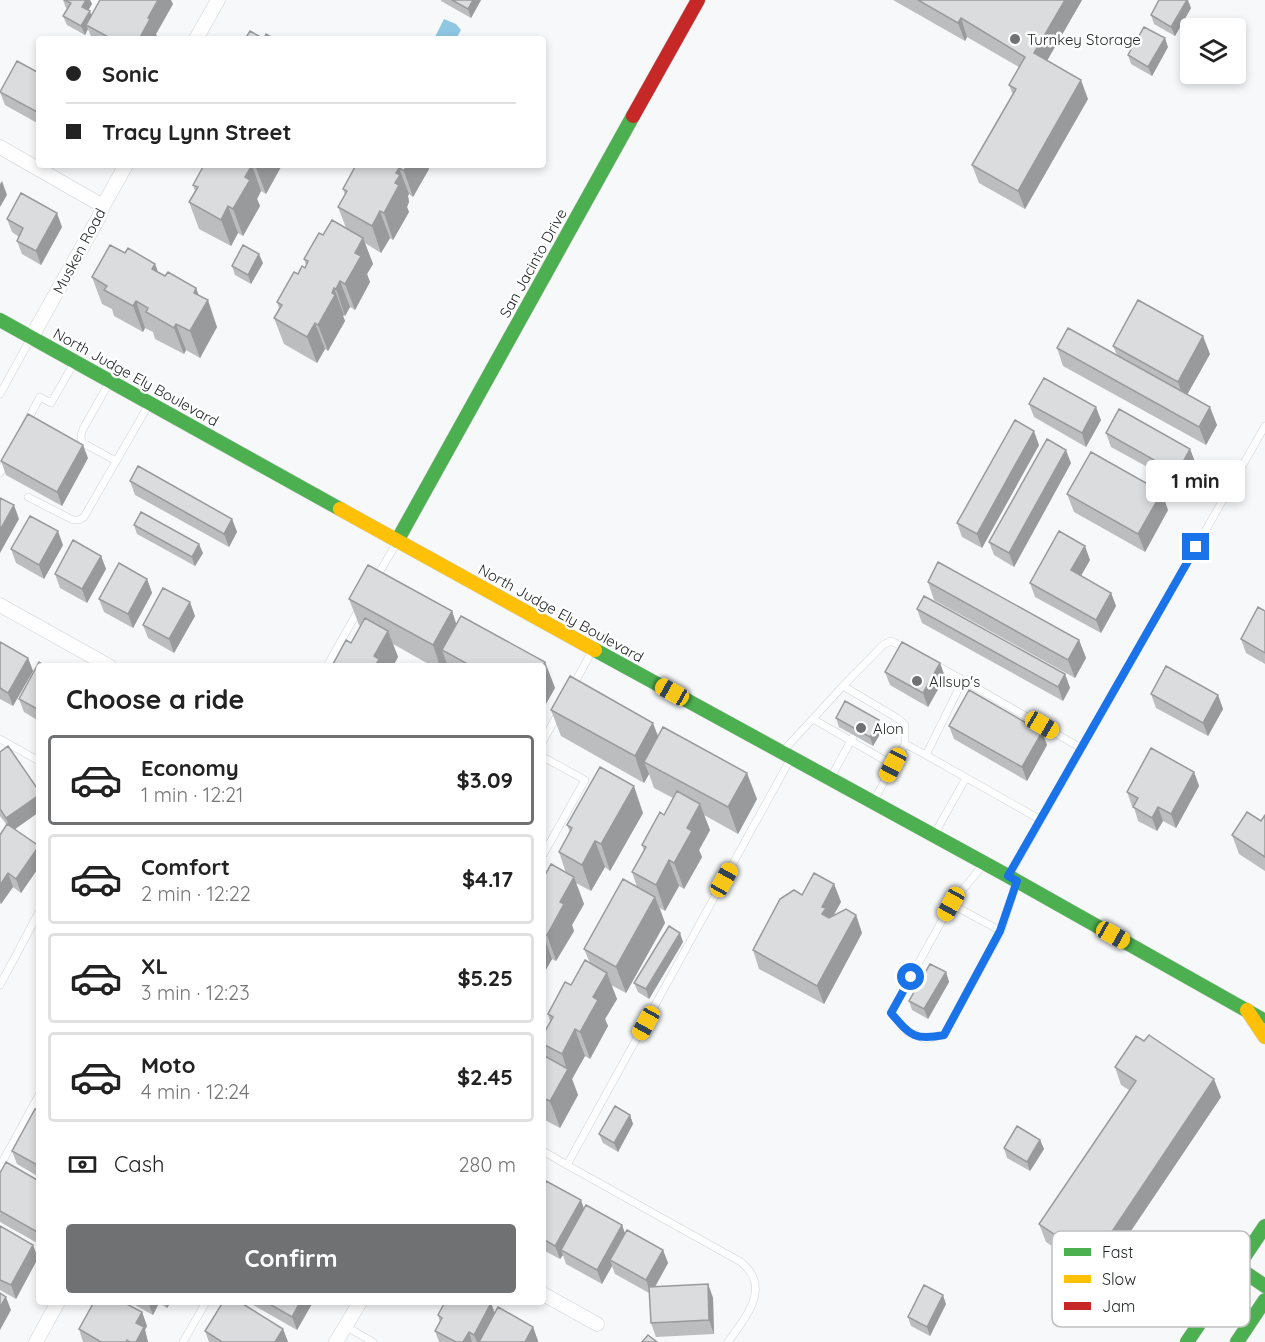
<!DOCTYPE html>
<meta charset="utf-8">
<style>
:root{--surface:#fff;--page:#f6f6f6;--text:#222;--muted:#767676;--line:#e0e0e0;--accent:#6f7172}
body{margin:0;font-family:Quicksand,sans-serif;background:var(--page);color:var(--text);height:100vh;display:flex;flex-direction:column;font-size:22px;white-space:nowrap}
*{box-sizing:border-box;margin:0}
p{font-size:20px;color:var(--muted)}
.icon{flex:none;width:33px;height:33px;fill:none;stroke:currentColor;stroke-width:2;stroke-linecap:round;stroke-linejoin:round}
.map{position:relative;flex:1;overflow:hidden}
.details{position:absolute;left:36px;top:663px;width:510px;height:642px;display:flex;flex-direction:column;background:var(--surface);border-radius:6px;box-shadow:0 3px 9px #0003}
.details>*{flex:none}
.hud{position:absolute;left:36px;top:36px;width:510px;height:132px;border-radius:6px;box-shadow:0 3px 9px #0003;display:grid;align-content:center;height:132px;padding:0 30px;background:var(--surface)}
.controls{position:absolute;left:1180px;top:18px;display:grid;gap:12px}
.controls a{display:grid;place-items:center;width:66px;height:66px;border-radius:6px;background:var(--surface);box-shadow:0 3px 9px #0003;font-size:30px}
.end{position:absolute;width:27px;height:27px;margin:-14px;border:8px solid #1a73e8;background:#fff;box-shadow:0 0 0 3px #fff}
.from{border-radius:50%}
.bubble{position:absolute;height:42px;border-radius:6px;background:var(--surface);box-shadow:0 3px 9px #0003;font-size:20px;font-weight:700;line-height:42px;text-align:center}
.car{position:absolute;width:18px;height:36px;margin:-18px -9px;border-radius:8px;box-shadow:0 0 4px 2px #0007;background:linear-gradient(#f5c518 24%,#345 0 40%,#f5c518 0 76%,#345 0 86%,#f5c518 0)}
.hud b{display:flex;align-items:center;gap:21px;height:57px;font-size:22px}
.hud b+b{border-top:2px solid var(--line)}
.hud i{width:15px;height:15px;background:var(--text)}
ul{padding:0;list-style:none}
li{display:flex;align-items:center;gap:18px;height:90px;margin:0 12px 9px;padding:0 18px;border:3px solid var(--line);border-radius:6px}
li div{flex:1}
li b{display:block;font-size:22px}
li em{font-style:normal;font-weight:700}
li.on{border-color:var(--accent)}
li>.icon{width:54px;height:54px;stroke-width:1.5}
h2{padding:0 30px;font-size:27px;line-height:72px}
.pay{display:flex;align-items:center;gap:15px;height:66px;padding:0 30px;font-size:22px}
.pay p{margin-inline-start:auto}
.action{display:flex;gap:12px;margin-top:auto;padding:12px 30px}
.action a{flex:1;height:69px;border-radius:6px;background:var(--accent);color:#fff;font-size:24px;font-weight:700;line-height:69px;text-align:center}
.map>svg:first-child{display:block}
.water{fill:#8fc6e2}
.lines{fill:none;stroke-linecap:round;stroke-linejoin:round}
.lane-casing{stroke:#d0d2d3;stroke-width:8}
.street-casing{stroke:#d0d2d3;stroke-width:15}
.fast-casing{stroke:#d0d2d3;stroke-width:15}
.slow-casing{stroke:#d0d2d3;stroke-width:15}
.jam-casing{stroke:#d0d2d3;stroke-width:15}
.lane{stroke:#fefefe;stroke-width:7}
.street{stroke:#fefefe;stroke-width:14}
.fast{stroke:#4caf50;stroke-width:14}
.slow{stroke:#ffc107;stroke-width:14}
.jam{stroke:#c62828;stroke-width:14}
.wall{fill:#bbbdbf}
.shaded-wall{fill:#999a9b}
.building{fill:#dadcde;stroke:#999a9b;stroke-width:1.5}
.route{stroke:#1a73e8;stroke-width:8}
.poi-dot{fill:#6f7172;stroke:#fff;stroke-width:2}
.labels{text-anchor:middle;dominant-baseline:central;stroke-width:5;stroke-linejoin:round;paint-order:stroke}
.poi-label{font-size:15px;fill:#262829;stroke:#fff;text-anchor:start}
.street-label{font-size:15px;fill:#262829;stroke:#fff}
.key{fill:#fff;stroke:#bebebf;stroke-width:1.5}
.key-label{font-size:16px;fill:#262829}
</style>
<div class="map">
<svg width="1265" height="1342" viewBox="0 0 1265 1342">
<rect width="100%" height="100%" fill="#f6f8fa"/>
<path class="water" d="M444,19L456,24L461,30L456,39H434Z"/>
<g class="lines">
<g class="lane-casing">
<path id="lane" d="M109,383L83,429C81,435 80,438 83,443L116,461
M0,394L31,338
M26,423L40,397L51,403L74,363
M0,473L7,459
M28,497L73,520H79L84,517L148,406
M376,578L396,544
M936,665L963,680L926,755L1041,820
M327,666L359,609
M963,680L1081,748
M573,686L592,651
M843,686L883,645L891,641L908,649
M813,719L893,765
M0,739L39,761
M543,741L559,712
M905,744L926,755
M784,750L843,686L897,718L905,725V744L874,800
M543,757L585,780L543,855
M831,777L853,737
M935,833L966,778
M983,865L951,904L891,1013L908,1032L925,1039L944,1035L1001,931L1016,884
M1010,874L1265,426
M951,904L1001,931
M0,985L39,912
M543,1151L567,1165L791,758
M567,1165L741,1262C745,1266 751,1271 753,1277C763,1300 740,1324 728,1342
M0,1166L39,1095
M345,1326L373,1342
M183,1342L206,1302"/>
</g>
<g class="street-casing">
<path id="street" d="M196,39L218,0
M0,147L103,206
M31,338L99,217L103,206L126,165
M0,605L109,666
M543,1294L597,1324
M36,1342L58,1302
M336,1342L360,1302"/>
</g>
<g class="fast-casing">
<path id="fast" d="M0,320L340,509
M397,541L633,116
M595,650L1008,876L1260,1018
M1237,1267L1265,1286
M1187,1342L1265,1226
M1237,1342L1265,1300"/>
</g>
<g class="slow-casing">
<path id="slow" d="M340,509L595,650
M1247,1010L1265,1037"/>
</g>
<g class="jam-casing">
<path id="jam" d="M633,116L698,0"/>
</g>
<use href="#lane" class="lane"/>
<use href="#street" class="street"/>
<use href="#fast" class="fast"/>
<use href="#slow" class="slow"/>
<use href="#jam" class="jam"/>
</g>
<path class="wall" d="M63,0H90L92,4L88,10L91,16L173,4L156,34L157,37L156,39H92L88,29L85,35L67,25L63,16L67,9L66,8Z
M441,0H481L471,18L441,1Z
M893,0H1082L1047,61L1088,99L1025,209L979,183L972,165L1013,95L1009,85L1019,67L967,37L965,41Z
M1191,8L1175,36L1154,24L1151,15Z
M1168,47L1152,76L1131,64L1128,55Z
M39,73V124L5,105L0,92Z
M204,165H282L266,194L261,191L257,199L260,206L243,236L238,233L231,246L199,229L189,202L195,191L193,185Z
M356,165H427L429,169L413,197L409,194L408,196L409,202L407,207L409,212L393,240L390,238L381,253L365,243L373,264L367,274L370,282L355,310L350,307L345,316L344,315L343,316L345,321L328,351L325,349L317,363L284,344L274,318L279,308L277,302L298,274L305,268L306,265L304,259L323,235L346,228L338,207L345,195L343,189Z
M7,219L62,227L41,265L22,254L17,241L19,237L12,232Z
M125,253L155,264L158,272L165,276L196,288L199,296L217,327L200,358L186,350L184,354L155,339L153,332L145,328L143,332L114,316L112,309L102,304L92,277Z
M263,263L251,284L235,275L232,266Z
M1113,346L1210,354L1187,395L1217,425L1206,445L1063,366L1057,348L1117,355Z
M1029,404L1101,420L1086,447L1034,417Z
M1106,433L1190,449L1195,462L1182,486L1111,447Z
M1039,445L982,548L962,537L957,523Z
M88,458L62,506L6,475L1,461Z
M1071,463L1014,567L994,555L989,542Z
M130,481L232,519L237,532L229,547L135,495Z
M1067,494L1168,510L1145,552L1074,512Z
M134,525L203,553L195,566L137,534Z
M63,545L44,579L16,563L11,549Z
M101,556L106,569L87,603L60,588L55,574Z
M1090,560L1081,576L1111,593L1116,606L1101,633L1035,597L1030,583Z
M368,565L452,611L456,624L461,616L545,662L555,688L543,709V666H448L447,664L445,666H432L393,644L398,657L393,666H332L346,640L351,643L361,626L359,625L349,599Z
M147,579L152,593L133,628L104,612L99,599Z
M928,582L1079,640L1086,658L1075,678L934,600Z
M917,609L1065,674L1070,688L1063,701L922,623Z
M1265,611V664L1246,653L1241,639Z
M195,616L174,653L148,638L143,625Z
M0,642L28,658L33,671L13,706L0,699Z
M940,663L945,677L928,707L890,685L885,672Z
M39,666V721L24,712L19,699Z
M1151,694L1218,695L1223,709L1208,736L1156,708Z
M551,710L658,736L757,799L738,834L704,815L710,830L699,850L702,857L684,889L679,886L665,911L660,908L665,923L626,993L611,985L617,999L605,1019L608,1026L590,1059L585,1056L572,1079L578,1095L560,1128L543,1119V1055L544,1056L543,1052V1035L550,1022L548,1014L590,963L584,949L637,887L632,872L644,851L642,845L664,815L673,798L654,788L649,774L644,783L561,736Z
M836,718L879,720L883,729L873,746L839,727Z
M949,726L1042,732L1047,745L1027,781L954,739Z
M0,752L39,791V812L15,829L39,846V867L21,893L13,887L1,904L0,903V835L7,825L0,816Z
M1194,772L1199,786L1176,828L1163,821L1157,831L1138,821L1134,807L1132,806L1127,792Z
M643,813L610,871L605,867L591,891L576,883L584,904L572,925L574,931L556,961L552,959L543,975V879L566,873L559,852L570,832L567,825Z
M1265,815V871L1239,854L1232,835L1261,821Z
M834,884L841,902L834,915H856L862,933L824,1004L759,969L753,950L802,895Z
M683,942L649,999L638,992L634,983Z
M946,972L949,982L928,1019L912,1010L909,1001Z
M1115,1067L1221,1097L1101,1276L1130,1297L1111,1325L1084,1307L1080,1297L1095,1275L1046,1242L1039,1224L1129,1090L1121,1085Z
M39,1111V1177L17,1164L12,1151Z
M630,1115L633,1124L618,1152L603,1143L599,1134Z
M1040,1140L1044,1149L1030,1171L1007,1158L1004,1148Z
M0,1173L39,1181V1244L0,1222Z
M543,1186L584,1209L622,1225L625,1234L663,1250L668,1263L655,1287L708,1284L713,1298L714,1334L656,1337L651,1323L649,1293L615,1274L612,1266L602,1284L566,1264L563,1255L560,1259L543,1250Z
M0,1226L38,1258L16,1299L0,1290Z
M129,1302H171L167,1308L159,1303L153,1315Z
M248,1302H313L297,1330Z
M491,1303L495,1313L533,1327L538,1341V1342H439L435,1331L440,1322L438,1315Z
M946,1304L930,1336L911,1326L908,1317Z
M142,1312L147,1326L145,1330L148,1342H83L79,1329Z
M283,1329L288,1342H209L205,1331Z"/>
<path class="shaded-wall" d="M86,0H90L92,4L85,16L82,7Z
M158,0H171L173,4L156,34L157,37L156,39H139L148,18Z
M473,0H481L471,18L468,9Z
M1065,0H1082L1041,71L1034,53Z
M1187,0H1188L1191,8L1175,36L1171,27Z
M90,11L93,20L86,25L88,29L85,35L81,26Z
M961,18L967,37L965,41L958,23Z
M1165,38L1168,47L1152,76L1148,67Z
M1081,80L1088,99L1025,209L1018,191Z
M252,165L261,191L257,199L260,206L243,236L233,209L245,177Z
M258,165H282L266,194L256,168Z
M407,165H427L429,169L413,197L404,171Z
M399,168L409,194L408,196L409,202L407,207L409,212L393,240L384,213L395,183L396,173Z
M2,181L7,195L0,207V184Z
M228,206L238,233L231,246L221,220Z
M380,211L390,238L381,253L372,226Z
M57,213L62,227L41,265L36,251Z
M363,238L373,264L367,274L370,282L355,310L345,284L355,253Z
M259,254L263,263L251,284L248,275Z
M155,264L165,290L152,269Z
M340,281L350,307L345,316L336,289Z
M196,288L203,308L208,300L217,327L200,358L190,331L194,293Z
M334,288L344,315L343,316L345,321L328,351L318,325Z
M136,301L145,328L143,332L133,306Z
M315,323L325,349L317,363L307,337Z
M176,324L186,350L184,354L174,328Z
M1203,336L1210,354L1184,400L1178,382Z
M1096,407L1101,420L1086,447L1082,433Z
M1210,407L1217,425L1206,445L1199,427Z
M1034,431L1039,445L982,548L977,534Z
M83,445L88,458L62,506L57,492Z
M1190,449L1195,462L1182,486L1177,473Z
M1066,450L1071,463L1014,567L1009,553Z
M1162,492L1168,510L1145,552L1138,534Z
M14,505L19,519L0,553V530Z
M232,519L237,532L229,547L224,534Z
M58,531L63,545L44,579L39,565Z
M199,544L203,553L195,566L192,557Z
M1085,546L1090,560L1076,584L1071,570Z
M101,556L106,569L87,603L82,589Z
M147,579L152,593L133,628L128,614Z
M1111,593L1116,606L1101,633L1096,620Z
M190,602L195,616L174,653L169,639Z
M452,611L461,638L442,650L447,664L445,666H440L433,645Z
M388,631L398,657L393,666H375L374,656Z
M1079,640L1086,658L1075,678L1068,660Z
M28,658L33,671L13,706L8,693Z
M545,662L555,688L543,709V666Z
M940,663L945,677L928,707L923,693Z
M1065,674L1070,688L1063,701L1058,687Z
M1218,695L1223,709L1208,736L1203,723Z
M879,720L883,729L873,746L870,737Z
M653,723L663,749L644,762L649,774L644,783L635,756Z
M1042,732L1047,745L1027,781L1022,767Z
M1194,772L1199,786L1176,828L1171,814Z
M747,773L757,799L738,834L728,807Z
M634,786L643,813L610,871L601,844Z
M39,795V812L11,832L6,818Z
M700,804L710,830L699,850L702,857L684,889L674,863L687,828Z
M1158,807L1163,821L1157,831L1152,818Z
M595,841L605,867L591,891L582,865Z
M39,846V867L21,893L16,879Z
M669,860L679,886L665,911L656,885Z
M8,873L13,887L1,904L0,900V885Z
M574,877L584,904L572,925L574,931L556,961L547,935L560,902Z
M834,884L841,902L830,921L822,914V907Z
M655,897L665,923L626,993L616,967Z
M856,915L862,933L824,1004L817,986Z
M680,933L683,942L649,999L646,989Z
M543,934L552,959L543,975Z
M946,972L949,982L928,1019L924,1009Z
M607,973L617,999L605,1019L608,1026L590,1059L580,1032L593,997Z
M575,1029L585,1056L572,1079L578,1095L560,1128L550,1101L567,1070L562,1054Z
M1214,1079L1221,1097L1099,1278L1093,1260Z
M630,1115L633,1124L618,1152L614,1143Z
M1040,1140L1044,1149L1030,1171L1027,1162Z
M581,1200L586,1214L561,1250L563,1255L560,1259L555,1246Z
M622,1225L627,1239L610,1260L612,1266L602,1284L597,1270Z
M33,1245L38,1258L16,1299L11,1285Z
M663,1250L668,1263L651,1294L646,1280Z
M708,1284L713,1298L714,1334L709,1320Z
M1126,1288L1130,1297L1111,1325L1108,1316Z
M943,1295L946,1304L930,1336L927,1327Z
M6,1297L11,1310L0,1330V1307Z
M148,1302H158L159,1303L153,1315Z
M165,1302H171L167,1308Z
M300,1302H313L297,1330L292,1317Z
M491,1303L496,1317L483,1342H477L474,1335Z
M142,1312L147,1326L145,1330L148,1342H136V1323Z
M533,1327L538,1341V1342H525Z
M283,1329L288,1342H275Z
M469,1332L472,1342H463Z"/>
<path class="building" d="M64,0H86L82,7L90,11L81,26L63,16L71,3Z
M100,0H158L148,18L150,19L139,39H112L86,25Z
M452,0H473L468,9Z
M918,0H1065L1034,53L1081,80L1018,191L972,165L1016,89L1009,85L1025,57L961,18L958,23Z
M1159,0H1187L1171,27L1151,15Z
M1144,27L1165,38L1148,67L1128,55Z
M250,31L264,39L266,34L275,39H245Z
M17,61L39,73V113L0,92Z
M204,165H252L245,177L250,180L233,209L228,206L221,220L189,202L198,187L193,185Z
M356,165H407L404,171L399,168L396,173L400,175L395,183L399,185L384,213L380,211L372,226L338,207L347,191L343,189Z
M21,193L57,213L36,251L17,241L23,228L7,219Z
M332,220L363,238L355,253L361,256L345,284L340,281L336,289L334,288L332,293L335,295L318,325L315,323L307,337L274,318L282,305L277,302L294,272L298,274L302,266L305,268L308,261L304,259L319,233L323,235Z
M110,245L125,253L128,248L155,264L152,269L165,276L168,272L196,288L194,293L208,300L190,331L176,324L174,328L146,312L148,308L136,301L133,306L104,290L107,286L92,277Z
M243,245L259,254L248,275L232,266Z
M1138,300L1203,336L1178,382L1113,346Z
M1068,328L1210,407L1199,427L1057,348Z
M1044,378L1096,407L1082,433L1029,404Z
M1119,409L1190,449L1177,473L1106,433Z
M28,414L83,445L57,492L1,461Z
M1015,420L1034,431L977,534L957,523Z
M1047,439L1066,450L1009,553L989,542Z
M1091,452L1162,492L1138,534L1067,494Z
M138,466L232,519L224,534L130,481Z
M0,498L14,505L0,530Z
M141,512L199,544L192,557L134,525Z
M30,516L58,531L39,565L11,549Z
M1059,531L1085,546L1071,570L1111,593L1096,620L1030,583Z
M73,540L101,556L82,589L55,574Z
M938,562L1079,640L1068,660L928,582Z
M119,563L147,579L128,614L99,599Z
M368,565L452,611L433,645L349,599Z
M163,588L190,602L169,639L143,625Z
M924,596L1065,674L1058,687L917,609Z
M1258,607L1265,611V653L1241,639Z
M461,616L545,662L543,666H471L442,650Z
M365,618L388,631L374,656L379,659L375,666H332L346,640L351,643Z
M0,642L28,658L8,693L0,688Z
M902,642L940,663L923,693L885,672Z
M39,662L45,666H39V710L19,699Z
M1166,666L1218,695L1203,723L1151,694Z
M570,676L653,723L635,756L551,710Z
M969,690L1042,732L1022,767L949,726Z
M845,701L879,720L870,737L836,718Z
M663,727L747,773L728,807L644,762Z
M8,746L39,791V795L6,818L0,809V752Z
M1151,748L1194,772L1171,814L1158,807L1152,818L1133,807L1138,798L1127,792Z
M600,767L634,786L601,844L595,841L582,865L559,852L572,828L567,825Z
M677,791L700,804L687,828L692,831L674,863L669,860L656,885L632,872L646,847L642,845L660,812L664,815Z
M1247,812L1261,821L1265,815V857L1232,835Z
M7,824L39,846L16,879L8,873L0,885V835Z
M551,864L574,877L560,902L564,904L547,935L543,933V879Z
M814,873L834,884L822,907L826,908L822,914L829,918L846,909L856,915L817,986L753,950L780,899L794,890L802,895Z
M623,879L655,897L616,967L584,949Z
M669,926L680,933L646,989L634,983Z
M585,960L607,973L593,997L598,1000L580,1032L575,1029L562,1054L543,1044V1035L553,1017L548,1014L565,982L571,985Z
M930,964L946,972L924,1009L909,1001Z
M1149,1035L1214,1079L1093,1260L1039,1224L1136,1081L1115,1067L1136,1036L1144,1041Z
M543,1055L568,1069L550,1101L543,1098Z
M615,1106L630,1115L614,1143L599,1134Z
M35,1109L39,1111V1166L12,1151Z
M1017,1126L1040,1140L1027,1162L1004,1148Z
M6,1162L39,1181V1233L0,1211V1173Z
M546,1181L581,1200L555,1246L543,1239V1186Z
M586,1205L622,1225L597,1270L561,1250Z
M0,1226L33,1245L11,1285L0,1280Z
M627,1230L663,1250L646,1280L610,1260Z
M708,1284L709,1320L651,1323L649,1287Z
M924,1285L943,1295L927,1327L908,1317Z
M0,1293L6,1297L0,1307Z
M94,1302H123L142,1312L136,1323L144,1327L136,1342H130L127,1340L126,1342H101L79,1329Z
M223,1302H240L283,1329L275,1342H222L205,1331Z
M266,1302H300L292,1317Z
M445,1302H489L491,1303L474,1335L469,1332L463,1342H456L435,1331L442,1318L438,1315Z
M498,1307L533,1327L525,1342H479Z
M648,1335L657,1342H642Z"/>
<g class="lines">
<path class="route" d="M911,977L891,1013C910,1035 914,1041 944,1035L1000,931L1017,881L1008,876L1196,547"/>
</g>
<g class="poi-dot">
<circle cx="1015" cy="39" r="6"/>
<circle cx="917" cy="681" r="6"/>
<circle cx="861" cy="728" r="6"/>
</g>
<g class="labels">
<g class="poi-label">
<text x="1027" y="39">Turnkey Storage</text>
<text x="929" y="681">Allsup's</text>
<text x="873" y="728">Alon</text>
</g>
<g class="street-label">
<text transform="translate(79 251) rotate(-62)">Musken Road</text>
<text transform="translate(533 263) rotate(-61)">San Jacinto Drive</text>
<text transform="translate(136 377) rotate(29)">North Judge Ely Boulevard</text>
<text transform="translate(561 613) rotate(29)">North Judge Ely Boulevard</text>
</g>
</g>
<rect x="1052" y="1231" width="198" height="96" rx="9" class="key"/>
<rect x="1064" y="1248" width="27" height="8" fill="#4caf50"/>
<rect x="1064" y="1275" width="27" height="8" fill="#ffc107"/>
<rect x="1064" y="1302" width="27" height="8" fill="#c62828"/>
<g class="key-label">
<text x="1102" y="1258">Fast</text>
<text x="1102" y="1285">Slow</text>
<text x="1102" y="1312">Jam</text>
</g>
</svg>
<div class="controls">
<a><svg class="icon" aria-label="layers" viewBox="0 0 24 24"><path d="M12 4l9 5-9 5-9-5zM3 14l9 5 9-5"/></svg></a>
</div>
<i class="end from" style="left:911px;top:977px"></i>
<i class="end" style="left:1196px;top:547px"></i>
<div class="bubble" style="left:1146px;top:460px;width:99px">1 min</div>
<i class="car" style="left:672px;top:692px;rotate:299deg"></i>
<i class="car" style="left:1042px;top:725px;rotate:120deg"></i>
<i class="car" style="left:893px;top:765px;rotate:208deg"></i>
<i class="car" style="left:724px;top:880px;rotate:29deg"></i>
<i class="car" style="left:951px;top:904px;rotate:209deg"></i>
<i class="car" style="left:1113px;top:935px;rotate:119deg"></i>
<i class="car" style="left:646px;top:1023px;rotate:209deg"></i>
<div class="hud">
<b><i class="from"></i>Sonic</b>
<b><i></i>Tracy Lynn Street</b>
</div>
<section class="details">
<h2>Choose a ride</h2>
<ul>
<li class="on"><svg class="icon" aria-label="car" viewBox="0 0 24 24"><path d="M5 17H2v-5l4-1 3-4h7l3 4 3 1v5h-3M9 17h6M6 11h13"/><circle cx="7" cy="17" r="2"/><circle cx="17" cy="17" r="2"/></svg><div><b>Economy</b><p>1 min · 12:21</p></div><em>$3.09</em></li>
<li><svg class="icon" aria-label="car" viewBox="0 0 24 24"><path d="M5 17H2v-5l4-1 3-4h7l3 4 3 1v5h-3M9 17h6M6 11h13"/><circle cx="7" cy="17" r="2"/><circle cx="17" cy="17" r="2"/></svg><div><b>Comfort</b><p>2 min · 12:22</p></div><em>$4.17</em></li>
<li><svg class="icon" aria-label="car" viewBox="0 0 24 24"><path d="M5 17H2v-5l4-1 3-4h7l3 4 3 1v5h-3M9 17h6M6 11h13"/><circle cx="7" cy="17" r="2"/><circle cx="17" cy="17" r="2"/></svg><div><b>XL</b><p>3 min · 12:23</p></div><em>$5.25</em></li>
<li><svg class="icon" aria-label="car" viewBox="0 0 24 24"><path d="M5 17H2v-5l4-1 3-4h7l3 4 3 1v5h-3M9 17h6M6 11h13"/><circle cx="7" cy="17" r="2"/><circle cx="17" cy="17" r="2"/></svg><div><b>Moto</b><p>4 min · 12:24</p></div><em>$2.45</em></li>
</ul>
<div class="pay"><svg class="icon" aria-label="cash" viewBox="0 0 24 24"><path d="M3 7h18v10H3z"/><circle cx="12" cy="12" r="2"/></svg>Cash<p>280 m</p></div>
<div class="action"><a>Confirm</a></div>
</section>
</div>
